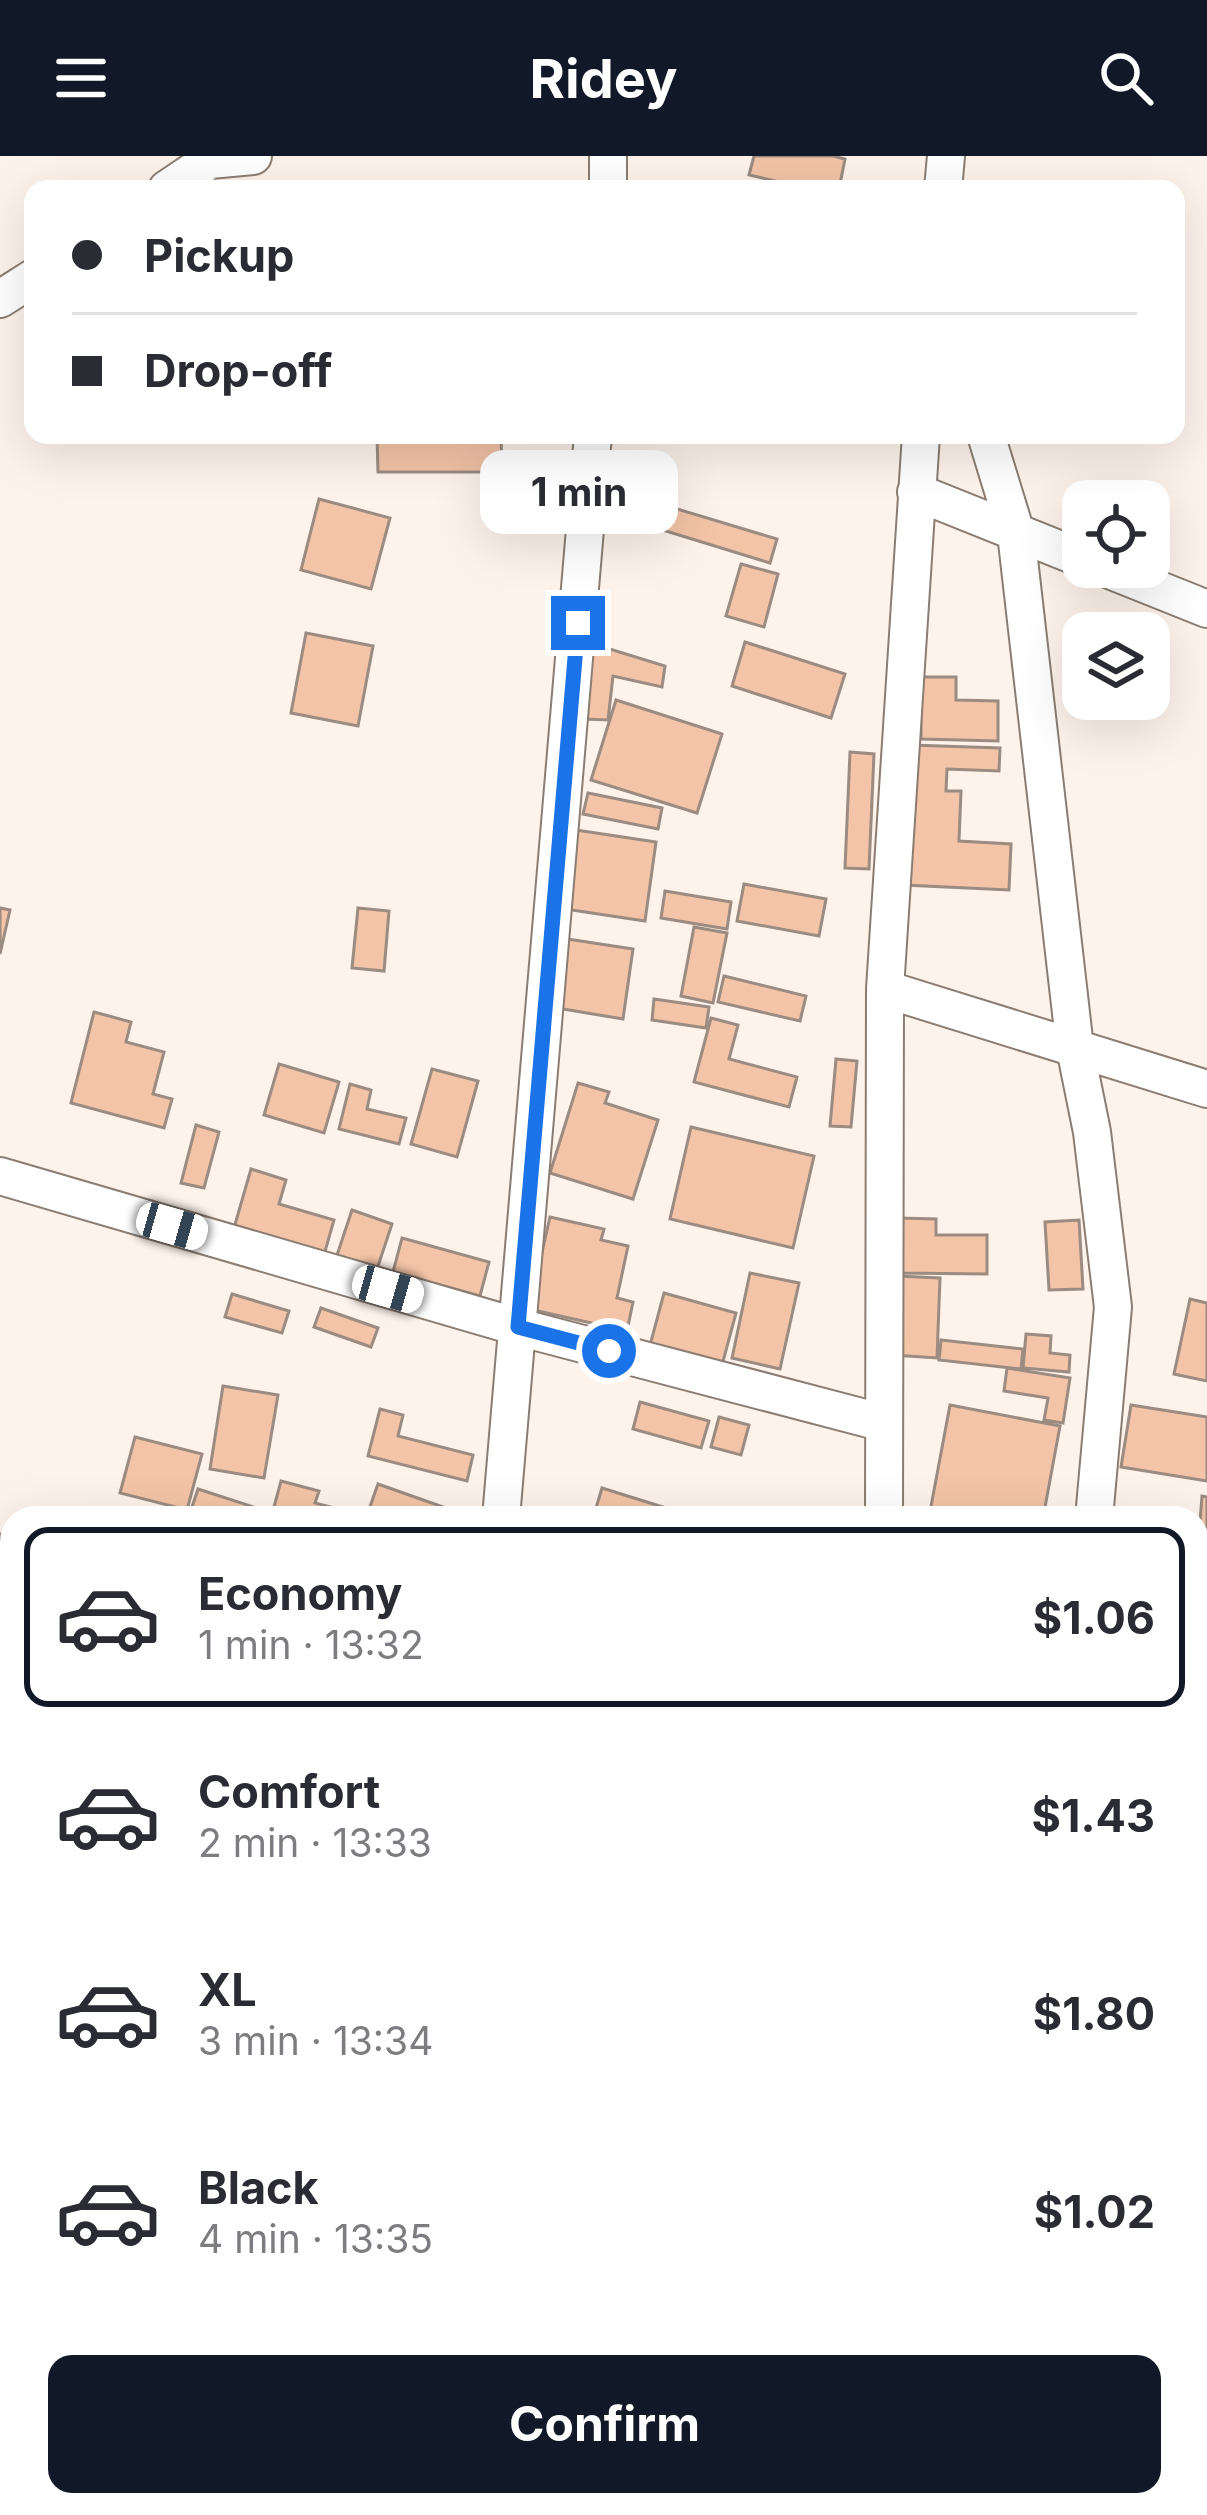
<!DOCTYPE html>
<meta charset="utf-8">
<style>
:root{--surface:#fff;--page:#f7f7f7;--text:#2b2b33;--muted:#7c7c81;--line:#e1e1e2;--accent:#111827}
body{margin:0;font-family:Inter,sans-serif;background:var(--page);color:var(--text);height:100vh;display:flex;flex-direction:column;font-size:45px;white-space:nowrap}
*{box-sizing:border-box;margin:0}
p{font-size:39px;color:var(--muted)}
.icon{flex:none;width:66px;height:66px;fill:none;stroke:currentColor;stroke-width:2;stroke-linecap:round;stroke-linejoin:round}
.map{position:relative;flex:1;overflow:hidden}
.drawer{position:absolute;left:0px;top:1350px;width:1209px;height:1011px;display:flex;flex-direction:column;background:var(--surface);border-radius:36px 36px 0 0;box-shadow:0 12px 48px #0002}
.drawer>*{flex:none}
.banner{position:absolute;left:24px;top:24px;width:1161px;height:264px;border-radius:24px;box-shadow:0 12px 48px #0002;display:grid;align-content:center;height:264px;padding:0 48px;background:var(--surface)}
.controls{position:absolute;left:1062px;top:324px;display:grid;gap:24px}
.controls a{display:grid;place-items:center;width:108px;height:108px;border-radius:24px;background:var(--surface);box-shadow:0 12px 48px #0002;font-size:60px}
.end{position:absolute;width:54px;height:54px;margin:-27px;border:15px solid #1a73e8;background:#fff;box-shadow:0 0 0 6px #fff}
.from{border-radius:50%}
.bubble{position:absolute;height:84px;border-radius:24px;background:var(--surface);box-shadow:0 12px 48px #0002;font-size:39px;font-weight:700;line-height:84px;text-align:center}
.car{position:absolute;width:36px;height:72px;margin:-36px -18px;border-radius:15px;box-shadow:0 0 9px 3px #0007;background:linear-gradient(#fff 24%,#345 0 40%,#fff 0 76%,#345 0 86%,#fff 0)}
.banner b{display:flex;align-items:center;gap:42px;height:114px;font-size:45px}
.banner b+b{border-top:3px solid var(--line)}
.banner i{width:30px;height:30px;background:var(--text)}
ul{padding:21px 0 0;list-style:none}
li{display:flex;align-items:center;gap:36px;height:180px;margin:0 24px 18px;padding:0 24px;border:6px solid transparent;border-radius:24px}
li div{flex:1}
li b{display:block;font-size:45px}
li em{font-style:normal;font-weight:700}
li.current{border-color:var(--accent)}
li>.icon{width:108px;height:108px;stroke-width:1.5}
.action{display:flex;gap:24px;margin-top:auto;padding:24px 48px}
.action a{flex:1;height:138px;border-radius:24px;background:var(--accent);color:#fff;font-size:48px;font-weight:700;line-height:138px;text-align:center}
header{display:flex;justify-content:space-between;align-items:center;height:156px;padding:0 48px;background:var(--accent);color:#fff;font-size:54px;font-weight:700}
.map>svg:first-child{display:block}
.building{fill:#f3c4a7;stroke:#9b8b81;stroke-width:3}
.lines{fill:none;stroke-linecap:round;stroke-linejoin:round}
.minor-casing{stroke:#8b7d71;stroke-width:40}
.minor{stroke:#fff;stroke-width:36}
.route{stroke:#1a73e8;stroke-width:15}
</style>
<header><svg class="icon" aria-label="menu" viewBox="0 0 24 24"><path d="M4 6h16M4 12h16M4 18h16"/></svg>Ridey<svg class="icon" aria-label="search" viewBox="0 0 24 24"><circle cx="10" cy="10" r="6"/><path d="M15 15l6 6"/></svg></header>
<div class="map">
<svg width="1207" height="2359" viewBox="0 0 1207 2359">
<rect width="100%" height="100%" fill="#fdf3eb"/>
<path class="building" d="M754,0H833L845,3L839,33H811L749,19Z
M377,279H501L502,316H378Z
M624,337L777,383L770,407L617,360Z
M319,343L390,362L371,433L301,414Z
M741,408L778,418L764,471L726,460Z
M306,477L373,490L358,570L291,557Z
M587,486L665,510L662,531L613,520L608,564L583,563Z
M745,486L845,518L831,562L732,530Z
M921,521H956V544L998,545V585L921,583Z
M616,544L722,578L697,657L591,624Z
M910,589L1000,592L999,615L947,613L946,635H961L959,685L1011,688L1009,734L904,729Z
M850,596L874,598L869,713L845,712Z
M588,637L662,652L658,673L583,658Z
M576,674L656,686L645,765L565,753Z
M744,728L826,743L819,780L737,765Z
M665,735L731,746L727,773L661,762Z
M0,752L10,754L0,798Z
M358,752L389,755L384,815L352,812Z
M694,771L727,777L713,847L681,840Z
M561,782L633,793L623,863L551,851Z
M724,820L806,840L800,865L718,846Z
M654,843L709,851L706,872L652,864Z
M94,856L131,866L126,886L164,896L153,938L172,943L164,972L71,947Z
M711,862L738,869L729,903L797,921L789,951L694,926Z
M836,903L857,905L851,971L830,970Z
M279,908L339,926L324,977L264,959Z
M432,913L478,925L457,1001L411,988Z
M578,927L609,936L605,947L658,964L633,1043L550,1017Z
M350,928L371,934L367,953L406,962L399,988L339,973Z
M196,969L219,976L204,1032L181,1027Z
M691,971L814,1000L793,1092L670,1063Z
M251,1013L286,1024L279,1048L334,1064L324,1099L234,1072Z
M352,1054L392,1068L377,1113L337,1099Z
M550,1061L604,1073L601,1084L628,1090L617,1142L633,1146L627,1175L529,1153Z
M897,1062L936,1063V1079H987V1118L897,1117Z
M1079,1064L1083,1133L1049,1134L1045,1066Z
M402,1082L489,1106L480,1140L393,1116Z
M750,1117L799,1127L780,1213L732,1202Z
M897,1120L940,1122L937,1202L893,1199Z
M664,1137L736,1157L721,1213L649,1193Z
M232,1138L289,1155L282,1177L225,1161Z
M1190,1143L1207,1147V1225L1174,1218Z
M321,1152L378,1172L371,1191L314,1171Z
M1026,1178L1051,1180L1050,1197L1070,1199L1069,1216L1023,1212Z
M941,1184L1023,1193L1021,1213L939,1204Z
M1007,1212L1070,1222L1063,1267L1044,1264L1048,1242L1004,1235Z
M223,1230L278,1239L264,1322L210,1313Z
M640,1246L709,1265L701,1292L633,1273Z
M950,1249L1060,1270L1043,1362L929,1361Z
M1131,1249L1207,1261V1325L1121,1311Z
M380,1253L403,1259L398,1280L473,1299L467,1325L368,1300Z
M719,1261L749,1269L741,1299L711,1291Z
M135,1281L202,1298L187,1354L120,1337Z
M281,1325L319,1335L315,1347L346,1355L344,1362H271Z
M378,1328L443,1351L440,1362H366Z
M602,1332L698,1362H593Z
M198,1333L269,1356L267,1362L189,1360Z
M1202,1340L1207,1341V1405L1197,1404Z
M0,1378L12,1383V1404L0,1438Z
M4,1552L12,1554V1598L0,1595Z
M1197,1593L1207,1595V1613L1197,1611Z
M12,1673V1760L0,1757V1723Z
M1197,1696L1207,1699V1720L1197,1717Z
M859,2349H927L926,2359H858Z
M1021,2349H1046L1047,2359H1021Z"/>
<g class="lines">
<g class="minor-casing">
<path id="minor" d="M608,0V33
M167,33L210,4L253,0
M943,33L946,0
M0,143L33,122
M986,279L1016,377L1075,892L1092,976L1113,1151L1094,1362
M916,336L1083,403
M1102,411L1207,453
M885,833L1207,933
M0,1020L518,1171L884,1267
M501,1362L593,279
M884,1362L885,833L921,279
M1197,1431L1207,1433
M0,1521L12,1525
M1197,1923L1207,1925
M0,1988L12,1992
M413,2359L414,2349
M849,2359L850,2349"/>
</g>
<use href="#minor" class="minor"/>
</g>
<g class="lines">
<path class="route" d="M578,467L518,1171L609,1195"/>
</g>
</svg>
<div class="controls">
<a><svg class="icon" aria-label="locate" viewBox="0 0 24 24"><circle cx="12" cy="12" r="6"/><path d="M12 2v4M12 18v4M2 12h4M18 12h4"/></svg></a>
<a><svg class="icon" aria-label="layers" viewBox="0 0 24 24"><path d="M12 4l9 5-9 5-9-5zM3 14l9 5 9-5"/></svg></a>
</div>
<i class="end from" style="left:609px;top:1195px"></i>
<i class="end" style="left:578px;top:467px"></i>
<div class="bubble" style="left:480px;top:294px;width:198px">1 min</div>
<i class="car" style="left:172px;top:1070px;rotate:106deg"></i>
<i class="car" style="left:388px;top:1133px;rotate:106deg"></i>
<div class="banner">
<b><i class="from"></i>Pickup</b>
<b><i></i>Drop-off</b>
</div>
<section class="drawer">
<ul>
<li class="current"><svg class="icon" aria-label="car" viewBox="0 0 24 24"><path d="M5 17H2v-5l4-1 3-4h7l3 4 3 1v5h-3M9 17h6M6 11h13"/><circle cx="7" cy="17" r="2"/><circle cx="17" cy="17" r="2"/></svg><div><b>Economy</b><p>1 min · 13:32</p></div><em>$1.06</em></li>
<li><svg class="icon" aria-label="car" viewBox="0 0 24 24"><path d="M5 17H2v-5l4-1 3-4h7l3 4 3 1v5h-3M9 17h6M6 11h13"/><circle cx="7" cy="17" r="2"/><circle cx="17" cy="17" r="2"/></svg><div><b>Comfort</b><p>2 min · 13:33</p></div><em>$1.43</em></li>
<li><svg class="icon" aria-label="car" viewBox="0 0 24 24"><path d="M5 17H2v-5l4-1 3-4h7l3 4 3 1v5h-3M9 17h6M6 11h13"/><circle cx="7" cy="17" r="2"/><circle cx="17" cy="17" r="2"/></svg><div><b>XL</b><p>3 min · 13:34</p></div><em>$1.80</em></li>
<li><svg class="icon" aria-label="car" viewBox="0 0 24 24"><path d="M5 17H2v-5l4-1 3-4h7l3 4 3 1v5h-3M9 17h6M6 11h13"/><circle cx="7" cy="17" r="2"/><circle cx="17" cy="17" r="2"/></svg><div><b>Black</b><p>4 min · 13:35</p></div><em>$1.02</em></li>
</ul>
<div class="action"><a>Confirm</a></div>
</section>
</div>
